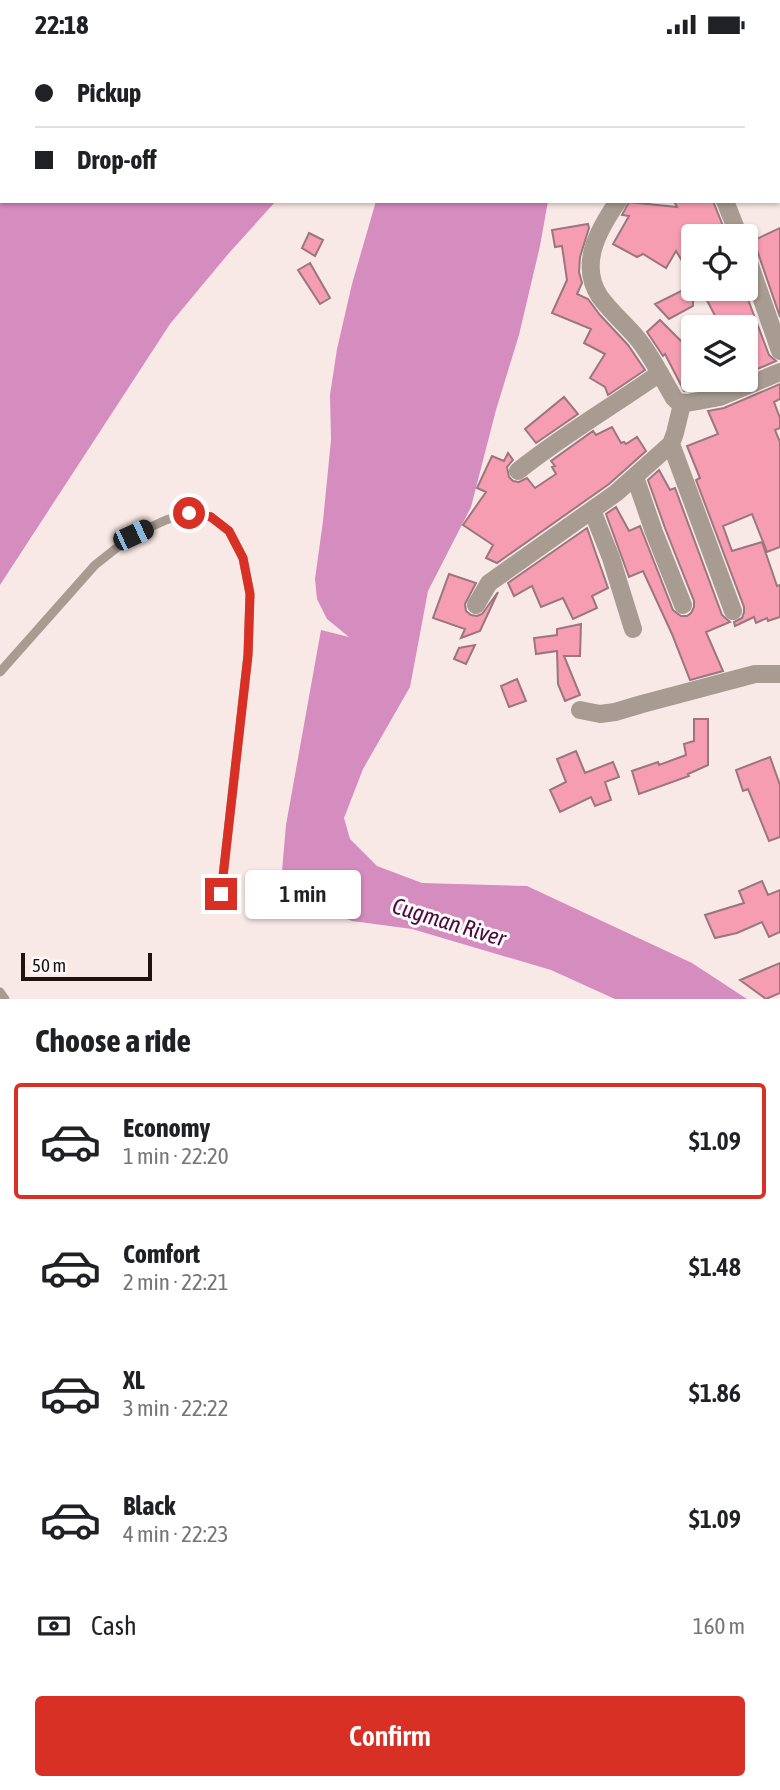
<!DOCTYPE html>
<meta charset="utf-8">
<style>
:root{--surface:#fff;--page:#f6f6f6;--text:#202124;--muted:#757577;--line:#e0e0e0;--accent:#d93025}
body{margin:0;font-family:"Asap Condensed",sans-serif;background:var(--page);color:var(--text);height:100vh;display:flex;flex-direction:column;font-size:26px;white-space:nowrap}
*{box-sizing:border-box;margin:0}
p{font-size:23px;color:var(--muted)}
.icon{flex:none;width:38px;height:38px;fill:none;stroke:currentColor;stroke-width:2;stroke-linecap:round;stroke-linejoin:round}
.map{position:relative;height:950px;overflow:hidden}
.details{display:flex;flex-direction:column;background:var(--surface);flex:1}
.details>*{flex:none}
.guide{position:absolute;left:0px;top:0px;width:780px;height:154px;box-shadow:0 2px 5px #0004;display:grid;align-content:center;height:154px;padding:0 35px;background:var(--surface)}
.tools{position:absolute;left:681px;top:175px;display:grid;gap:14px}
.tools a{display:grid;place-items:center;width:77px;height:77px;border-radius:7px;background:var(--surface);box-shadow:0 2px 5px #0004;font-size:35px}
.scale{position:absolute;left:21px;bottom:18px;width:131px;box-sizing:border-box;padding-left:7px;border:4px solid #1e110e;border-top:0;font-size:19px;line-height:24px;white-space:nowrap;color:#1e110e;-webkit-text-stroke:5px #fafafa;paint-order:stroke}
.end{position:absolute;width:32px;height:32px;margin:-16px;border:9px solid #d93025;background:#fff;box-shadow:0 0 0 4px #fff}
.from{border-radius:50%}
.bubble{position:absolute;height:49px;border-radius:7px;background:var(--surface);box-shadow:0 2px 5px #0004;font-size:23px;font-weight:600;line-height:49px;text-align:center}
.car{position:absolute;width:21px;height:42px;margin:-21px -10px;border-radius:9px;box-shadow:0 0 5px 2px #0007;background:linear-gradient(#222 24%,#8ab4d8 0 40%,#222 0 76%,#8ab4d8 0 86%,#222 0)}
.guide b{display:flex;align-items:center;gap:24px;height:66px;font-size:26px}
.guide b+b{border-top:2px solid var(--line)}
.guide i{width:18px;height:18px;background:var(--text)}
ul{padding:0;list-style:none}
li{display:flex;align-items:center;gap:21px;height:116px;margin:0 14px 10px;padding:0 21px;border:4px solid transparent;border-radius:7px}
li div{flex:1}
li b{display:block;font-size:26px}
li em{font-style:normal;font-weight:600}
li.selected{border-color:var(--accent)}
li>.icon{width:63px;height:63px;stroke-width:1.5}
h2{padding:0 35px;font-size:32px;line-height:84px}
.pay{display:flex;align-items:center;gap:18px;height:77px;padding:0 35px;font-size:26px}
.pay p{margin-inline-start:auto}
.button{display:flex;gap:14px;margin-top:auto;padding:14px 35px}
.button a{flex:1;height:80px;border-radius:7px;background:var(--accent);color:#fff;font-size:28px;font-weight:600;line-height:80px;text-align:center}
.status{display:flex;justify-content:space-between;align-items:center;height:49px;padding:0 35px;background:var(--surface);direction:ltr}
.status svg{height:19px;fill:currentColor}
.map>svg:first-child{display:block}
.water{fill:#d58cbe}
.building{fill:#f79db2;stroke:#9a767d;stroke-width:2}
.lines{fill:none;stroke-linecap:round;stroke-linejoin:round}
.service{stroke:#a89b91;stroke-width:9}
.minor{stroke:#a89b91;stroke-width:18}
.route{stroke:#d93025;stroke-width:9}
.labels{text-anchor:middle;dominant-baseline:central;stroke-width:6;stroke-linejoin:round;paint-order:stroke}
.water-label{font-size:23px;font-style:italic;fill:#4b0a3c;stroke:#fafafa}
</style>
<div class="status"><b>22:18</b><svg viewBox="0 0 49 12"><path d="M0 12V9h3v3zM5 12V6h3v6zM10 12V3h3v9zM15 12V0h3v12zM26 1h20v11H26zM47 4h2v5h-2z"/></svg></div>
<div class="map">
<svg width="780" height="950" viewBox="0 0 780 950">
<rect width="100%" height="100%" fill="#f9e9e6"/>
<path class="water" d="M0,0H555V2H2V152H276L229,204L170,275L0,536Z
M376,152H548L540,197L519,286L496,361L471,458L428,542L410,638L363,720L344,769L350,790L377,817L422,834L527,837L692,914L747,950H615L551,921L412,880L352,872L280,845L286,776L321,581L349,588L327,570L317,550L315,530L323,472L331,391L330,346L337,300L352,235Z"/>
<path class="building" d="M674,152H713L727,187H693V230L676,202L666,219L643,205L637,208L613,195L629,167L622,166L629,153L677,158Z
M588,175L589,179L580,208L579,223L582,234L577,245L588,250L600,266L628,296L645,321L608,346L605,338L590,329L605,305L584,294L591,280L552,264L567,231L562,197L555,198L552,181Z
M780,179V268L757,201L753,196L748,194Z
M309,184L323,191L315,207L302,199Z
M310,214L330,249L320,255L298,221Z
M693,236V257L669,270L655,255Z
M701,240H744L769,306L776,312L746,325V271L729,278H721Z
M660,271L683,294L693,290V306L686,309L693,324V331H732L717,337L684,342L665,305L663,307L647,283Z
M780,335V350L774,353L780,369V379L775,381L780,393V498L767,503L752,465L723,477L732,502L762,493L777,537L780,536V568L768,572L767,569L756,574L754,568L735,577L734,573L742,569L744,563V558L696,431L700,429L687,397L718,385L708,362L724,359Z
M564,348L578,365L536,394L525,380Z
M612,378L621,394L624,393L626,395L637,388L646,402L609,435L497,514L486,509L493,496L463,476L486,443L477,439L492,407L504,412L508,404L513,411L507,418L509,428L513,432L519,433L527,429L535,439L556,425L552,418L555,417L551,412L593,382L596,386Z
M659,421L670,441L675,439L722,566L730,573L706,583L723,622L690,631L672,585L643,522L629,528L606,465L616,458L629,482L640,477L673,561L681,567H687L691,564L694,558V552L665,479L648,431Z
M587,479L608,539L592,547L597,559L573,570L563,549L541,558L532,537L514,547L508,534Z
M449,525L476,534L465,555L466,562L471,566L477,567L482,565L498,543L480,582L461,589L465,580L433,569Z
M581,575L580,607H564L580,646L565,652L558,635L557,602L536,605L534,589L557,586V580Z
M475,596L466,615L454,610L459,599Z
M517,630L526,652L509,658L501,637Z
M694,670H708V716L688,725L689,727L639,745L632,722L658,713L659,716L686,706L684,695L694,692Z
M576,702L585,724L613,713L619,728L605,733L611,751L595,757L591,748L560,763L550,741L566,733L557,710Z
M770,708L780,736V788L769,792L748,740L743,742L736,721Z
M762,832L768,846L780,841V883L769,888L762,873L737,884L715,889L705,866L744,854L739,842Z
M264,841L270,861L251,867L246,847Z
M780,914V944L766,950L740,931Z"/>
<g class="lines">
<path class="service" d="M0,623L95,516L133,486L166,471L189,464L211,468L229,482L243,509L250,545L248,606L221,845
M0,943L5,950"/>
<path class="minor" d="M618,152C599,180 578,215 600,248C611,263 625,275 637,289C652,307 662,329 674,349L678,353L687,354L720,348L780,323
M725,152L739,187
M746,205L780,302
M671,395L733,562
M518,422C563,386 613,357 660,324
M635,428L654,483L683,556
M592,461L611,509L633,580
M476,556L489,534L616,444L671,395L675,384L682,355
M580,661L600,665L615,663L642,655L755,625H780"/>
</g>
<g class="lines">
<path class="route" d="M189,464L211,468L229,482L243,509L250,545L248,606L221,845"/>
</g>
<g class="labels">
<g class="water-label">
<text transform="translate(449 873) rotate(17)">Cugman River</text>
</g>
</g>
</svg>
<div class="tools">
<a><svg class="icon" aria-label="locate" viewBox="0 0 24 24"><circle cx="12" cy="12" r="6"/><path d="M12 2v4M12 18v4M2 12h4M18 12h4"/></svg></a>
<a><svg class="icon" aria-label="layers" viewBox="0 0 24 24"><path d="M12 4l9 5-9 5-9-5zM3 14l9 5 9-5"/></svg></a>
</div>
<div class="scale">50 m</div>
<i class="end from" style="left:189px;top:464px"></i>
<i class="end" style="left:221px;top:845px"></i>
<div class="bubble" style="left:245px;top:821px;width:116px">1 min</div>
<i class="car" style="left:133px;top:486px;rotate:65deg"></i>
<div class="guide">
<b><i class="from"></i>Pickup</b>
<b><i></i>Drop-off</b>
</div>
</div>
<section class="details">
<h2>Choose a ride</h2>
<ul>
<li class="selected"><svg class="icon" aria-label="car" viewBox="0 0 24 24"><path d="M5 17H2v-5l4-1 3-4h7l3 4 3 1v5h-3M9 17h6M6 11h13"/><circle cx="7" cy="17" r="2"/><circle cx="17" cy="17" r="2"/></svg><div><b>Economy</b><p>1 min · 22:20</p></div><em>$1.09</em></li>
<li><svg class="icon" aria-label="car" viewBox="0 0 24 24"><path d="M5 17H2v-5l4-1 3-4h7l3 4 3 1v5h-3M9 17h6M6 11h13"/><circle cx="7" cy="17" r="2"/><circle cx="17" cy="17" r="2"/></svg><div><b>Comfort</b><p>2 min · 22:21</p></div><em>$1.48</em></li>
<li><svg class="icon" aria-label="car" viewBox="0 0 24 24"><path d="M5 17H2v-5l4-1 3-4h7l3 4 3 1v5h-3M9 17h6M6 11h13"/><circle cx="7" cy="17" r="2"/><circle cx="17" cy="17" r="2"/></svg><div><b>XL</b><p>3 min · 22:22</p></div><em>$1.86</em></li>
<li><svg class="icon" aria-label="car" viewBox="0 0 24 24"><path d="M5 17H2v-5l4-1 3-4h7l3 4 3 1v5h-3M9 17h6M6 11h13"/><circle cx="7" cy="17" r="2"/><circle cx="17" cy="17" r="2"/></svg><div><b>Black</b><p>4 min · 22:23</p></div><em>$1.09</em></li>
</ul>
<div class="pay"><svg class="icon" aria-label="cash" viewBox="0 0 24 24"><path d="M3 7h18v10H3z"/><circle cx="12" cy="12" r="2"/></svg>Cash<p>160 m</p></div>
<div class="button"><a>Confirm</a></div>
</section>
